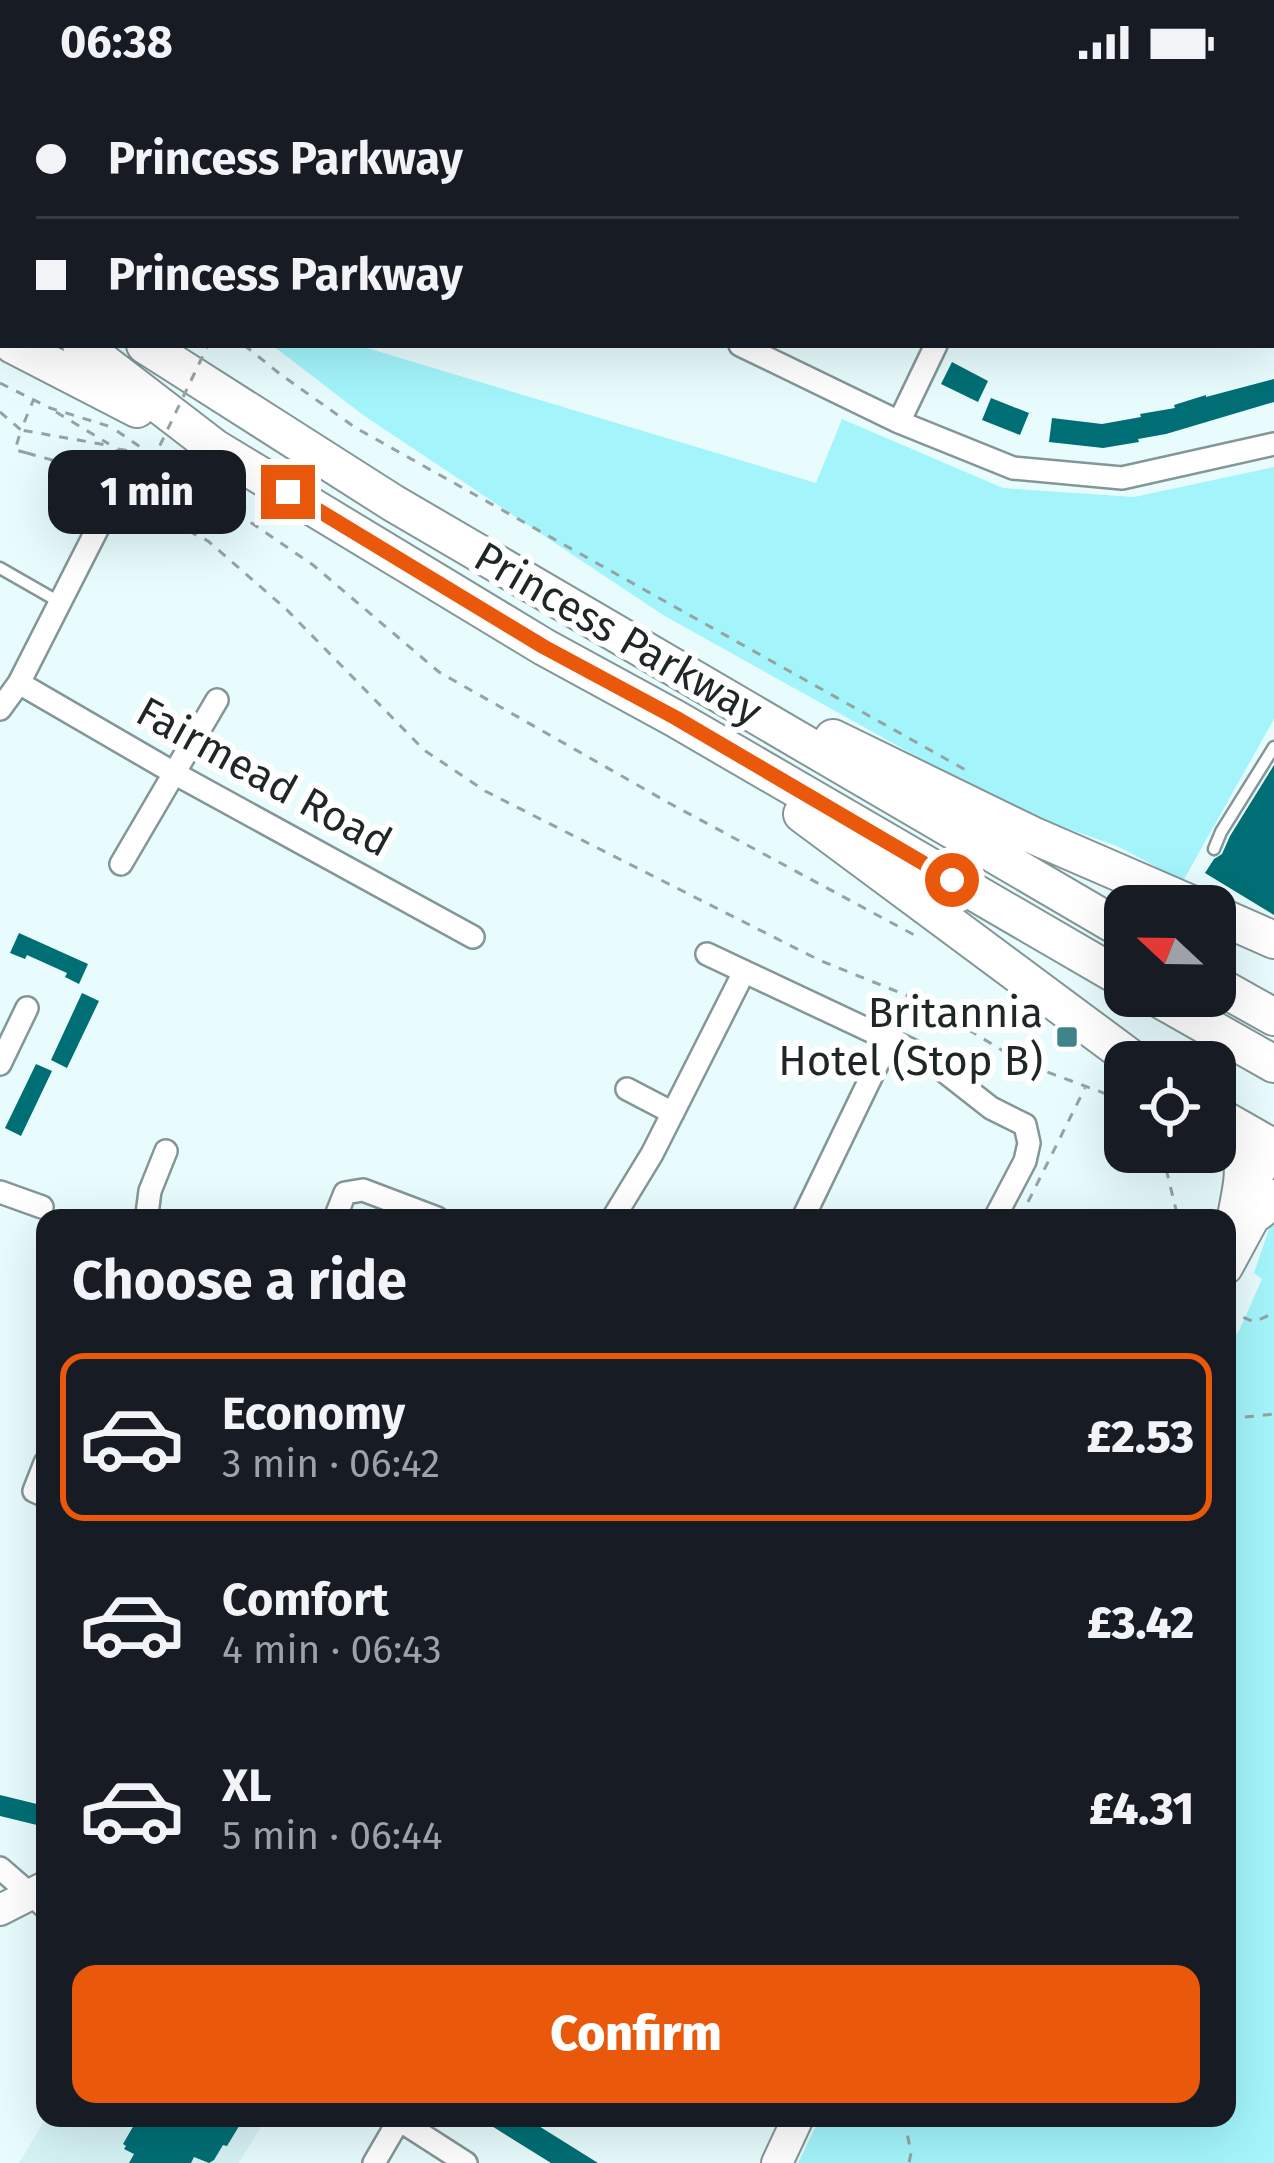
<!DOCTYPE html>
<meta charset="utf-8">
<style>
:root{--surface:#171b24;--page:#242831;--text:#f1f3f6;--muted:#9ea1a6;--line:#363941;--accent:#ea580c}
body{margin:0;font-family:"Fira Sans",sans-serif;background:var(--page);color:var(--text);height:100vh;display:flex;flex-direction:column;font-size:45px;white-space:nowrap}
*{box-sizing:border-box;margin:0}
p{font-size:39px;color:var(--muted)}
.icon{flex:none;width:66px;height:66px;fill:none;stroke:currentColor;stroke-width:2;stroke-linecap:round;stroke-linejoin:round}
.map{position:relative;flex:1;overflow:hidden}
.panel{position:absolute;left:36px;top:1125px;width:1200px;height:918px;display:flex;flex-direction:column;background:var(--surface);border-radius:24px;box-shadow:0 12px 48px #0002}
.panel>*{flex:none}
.banner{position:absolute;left:0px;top:0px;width:1275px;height:264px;box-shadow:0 12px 48px #0002;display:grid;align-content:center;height:264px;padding:0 36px;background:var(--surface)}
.needle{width:78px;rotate:292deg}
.buttons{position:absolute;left:1104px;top:801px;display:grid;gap:24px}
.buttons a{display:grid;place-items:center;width:132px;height:132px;border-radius:24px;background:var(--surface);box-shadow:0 12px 48px #0002;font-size:60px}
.end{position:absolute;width:54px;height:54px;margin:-27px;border:15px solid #ea580c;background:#fff;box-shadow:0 0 0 6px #fff}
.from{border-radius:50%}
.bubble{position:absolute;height:84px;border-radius:24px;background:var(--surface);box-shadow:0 12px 48px #0002;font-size:39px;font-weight:800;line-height:84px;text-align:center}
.banner b{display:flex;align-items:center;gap:42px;height:114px;font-size:45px}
.banner b+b{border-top:3px solid var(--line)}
.banner i{width:30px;height:30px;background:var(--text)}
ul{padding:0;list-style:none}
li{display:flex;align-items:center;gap:36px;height:168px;margin:0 24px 18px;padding:0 12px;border:6px solid transparent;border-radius:24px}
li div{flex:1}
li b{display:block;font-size:45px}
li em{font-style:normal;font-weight:800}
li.active{border-color:var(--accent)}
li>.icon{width:108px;height:108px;stroke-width:1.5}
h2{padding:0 36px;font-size:54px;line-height:144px}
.action{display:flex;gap:24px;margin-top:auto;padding:24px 36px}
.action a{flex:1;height:138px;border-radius:24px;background:var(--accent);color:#fff;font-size:48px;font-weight:800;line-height:138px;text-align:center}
.status{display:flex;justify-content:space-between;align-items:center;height:84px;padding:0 60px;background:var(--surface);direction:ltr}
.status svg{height:33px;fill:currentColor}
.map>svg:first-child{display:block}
.built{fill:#d5f3f5}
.green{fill:#a3f5fb}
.building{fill:#006f75}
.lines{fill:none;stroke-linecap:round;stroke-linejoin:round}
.lane-casing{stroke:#849698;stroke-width:15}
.street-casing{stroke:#849698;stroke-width:26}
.secondary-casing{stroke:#849698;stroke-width:34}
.highway-casing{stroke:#849698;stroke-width:40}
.path{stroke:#95a3a4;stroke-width:3;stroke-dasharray:9 9;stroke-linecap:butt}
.lane{stroke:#fff;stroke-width:10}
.street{stroke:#fff;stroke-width:21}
.secondary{stroke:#fff;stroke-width:30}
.highway{stroke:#fff;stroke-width:36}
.path-bridge{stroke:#95a3a4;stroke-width:3;stroke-dasharray:9 9;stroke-linecap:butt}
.route{stroke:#ea580c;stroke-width:15}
.poi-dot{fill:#3d858b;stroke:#fff;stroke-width:4.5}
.labels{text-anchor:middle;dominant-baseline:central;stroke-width:12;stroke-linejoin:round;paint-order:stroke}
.street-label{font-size:42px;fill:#1f2627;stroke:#fff}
.poi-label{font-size:42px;fill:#1f2627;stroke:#fff;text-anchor:end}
</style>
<div class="status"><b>06:38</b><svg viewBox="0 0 49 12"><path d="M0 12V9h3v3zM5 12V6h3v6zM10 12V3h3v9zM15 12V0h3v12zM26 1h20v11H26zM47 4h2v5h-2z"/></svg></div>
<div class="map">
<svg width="1274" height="2079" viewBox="0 0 1274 2079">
<rect width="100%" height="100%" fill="#e8fcfd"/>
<path class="built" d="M46,2034H266L239,2079H19Z"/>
<path class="green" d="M0,0H396L392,3H3V90L0,88Z
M272,261H357L816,399L842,335L1003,404L1134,413L1274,383V635L1183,797L1117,762L1009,724L663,531L363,331Z
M1274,1130V2079H798L820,2034H1227V1261L1239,1247L1262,1195L1254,1189Z"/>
<path class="building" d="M952,278L988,297L978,318L941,300Z
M1274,295V318L1166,350L1138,355L1139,358L1103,364L1049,358L1052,334L1102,340L1141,333L1140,330L1175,324L1174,321L1206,311V313Z
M991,314L1029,329L1020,351L982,336Z
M1274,681V831L1205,789L1214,775L1222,770L1230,752Z
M19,849L88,880L79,900L65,893L67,889L27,871L25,875L10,869Z
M82,909L99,917L67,984L51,976Z
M36,980L52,987L21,1052L5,1044Z
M0,1711L45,1722V1743L0,1732Z
M138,2034H244L227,2062L223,2061L214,2076L209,2079L194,2073L191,2079H129L134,2070L124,2065L126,2062L123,2060Z
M479,2034H526L598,2079H551Z"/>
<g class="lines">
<g class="lane-casing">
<path id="lane" d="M0,484L61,519
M1214,765L1221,748L1274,663"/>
</g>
<g class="street-casing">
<path id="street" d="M432,3L434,0
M1272,78L1274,77
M740,261L899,338L1013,384L1122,394L1274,360
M899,338L936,261
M19,599L174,689L473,853
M0,625L19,599L110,420
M121,780L217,616
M707,870L926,973L991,1024L1025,1041L1029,1059L1025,1077L995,1134
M0,980L27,924
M627,1005L673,1029
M0,1108L42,1123
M150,1134L147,1130L150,1107L166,1067
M335,1134L345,1109L363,1106L437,1134
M613,1134L652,1070L744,888
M803,1134L889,956
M45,1379L34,1407L45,1412
M0,1784L45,1823
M396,2034L466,2079
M374,2079L399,2036"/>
</g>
<g class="secondary-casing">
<path id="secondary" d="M1227,1151L1274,1060
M1227,1184L1253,1136
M0,1826L45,1803
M777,2079L798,2034"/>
</g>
<g class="highway-casing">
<path id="highway" d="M0,112L3,114
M0,150L3,153
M0,201L3,203
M13,261L137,325
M81,261L215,364L544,563L676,635L1125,896
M145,261L393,419L1125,847
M833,654L1032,751L1196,822
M802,730L1136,978
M1215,830L1274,856
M1215,900L1274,933
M1154,912L1274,980
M1219,1032C1250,1072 1245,1085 1236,1133
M1223,1035L1274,1064
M1258,1128L1274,1114"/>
</g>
<path class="path" d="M0,61L3,63
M244,261L280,290L356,344L971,689
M0,299L50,324L108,342
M0,328L21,346L33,317
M56,328L109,360
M117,347L313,481L439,588L669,719L918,853
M117,365C122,380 123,388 118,403
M118,365L149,370
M27,369L15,366L21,346L112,362
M141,401L161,410L154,427
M129,429L134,432L140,422L208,457L286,525L424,666L485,707L819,876L923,918L1023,979L1109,1011L1125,1020
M1162,1068L1178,1134
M1020,1134L1085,1004
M1227,1226L1254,1238L1274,1229
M1227,1335L1274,1330
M904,2034L911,2069L909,2079"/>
<use href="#lane" class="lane"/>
<use href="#street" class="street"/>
<use href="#secondary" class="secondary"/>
<use href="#highway" class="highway"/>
<path class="path-bridge" d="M27,369L141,401L208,261"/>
</g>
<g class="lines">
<path class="route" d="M288,408L544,563L676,634L952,796"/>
</g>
<rect class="poi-dot" x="1055" y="941" width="24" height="24" rx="6"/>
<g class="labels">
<g class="street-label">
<text transform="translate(618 550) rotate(30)">Princess Parkway</text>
<text transform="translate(264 693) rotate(29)">Fairmead Road</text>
</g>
<g class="poi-label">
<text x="1043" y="929">Britannia<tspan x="1043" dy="48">Hotel (Stop B)</tspan></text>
</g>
</g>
</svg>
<div class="buttons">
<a><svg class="needle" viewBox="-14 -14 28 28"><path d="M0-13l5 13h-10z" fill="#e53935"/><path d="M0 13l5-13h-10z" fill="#9ea1a6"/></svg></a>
<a><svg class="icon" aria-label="locate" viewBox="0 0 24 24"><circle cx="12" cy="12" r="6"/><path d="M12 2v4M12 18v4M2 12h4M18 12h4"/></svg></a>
</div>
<i class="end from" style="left:952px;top:796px"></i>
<i class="end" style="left:288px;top:408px"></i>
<div class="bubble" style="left:48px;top:366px;width:198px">1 min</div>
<div class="banner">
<b><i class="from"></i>Princess Parkway</b>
<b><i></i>Princess Parkway</b>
</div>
<section class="panel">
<h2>Choose a ride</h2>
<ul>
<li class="active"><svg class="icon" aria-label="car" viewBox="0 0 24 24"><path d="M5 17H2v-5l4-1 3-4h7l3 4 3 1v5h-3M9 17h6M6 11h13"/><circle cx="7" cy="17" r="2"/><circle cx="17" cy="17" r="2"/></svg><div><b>Economy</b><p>3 min · 06:42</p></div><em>£2.53</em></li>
<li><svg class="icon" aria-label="car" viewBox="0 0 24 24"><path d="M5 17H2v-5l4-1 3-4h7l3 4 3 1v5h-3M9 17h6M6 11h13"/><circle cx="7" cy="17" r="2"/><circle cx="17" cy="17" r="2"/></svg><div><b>Comfort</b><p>4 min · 06:43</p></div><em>£3.42</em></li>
<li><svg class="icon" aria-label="car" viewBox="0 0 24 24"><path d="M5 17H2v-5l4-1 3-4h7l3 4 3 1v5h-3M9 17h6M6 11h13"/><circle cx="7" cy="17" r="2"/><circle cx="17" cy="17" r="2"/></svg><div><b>XL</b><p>5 min · 06:44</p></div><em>£4.31</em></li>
</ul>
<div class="action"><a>Confirm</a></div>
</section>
</div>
